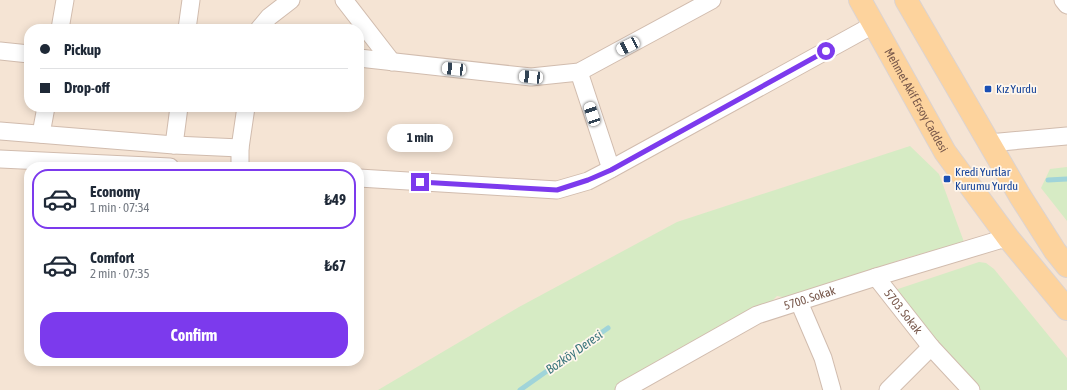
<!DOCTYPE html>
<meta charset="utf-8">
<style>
:root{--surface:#fff;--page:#f2f2f3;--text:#1f2937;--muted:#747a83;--line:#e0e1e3;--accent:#7c3aed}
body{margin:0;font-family:"Asap Condensed",sans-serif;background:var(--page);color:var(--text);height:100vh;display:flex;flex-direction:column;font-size:15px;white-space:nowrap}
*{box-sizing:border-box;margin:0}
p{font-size:13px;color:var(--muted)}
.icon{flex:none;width:22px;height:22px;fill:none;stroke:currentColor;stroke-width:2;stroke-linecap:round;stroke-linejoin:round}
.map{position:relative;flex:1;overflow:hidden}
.sheet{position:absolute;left:24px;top:162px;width:340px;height:204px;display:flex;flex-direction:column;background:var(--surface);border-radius:16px;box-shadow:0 2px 10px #0003}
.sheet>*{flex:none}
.hud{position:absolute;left:24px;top:24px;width:340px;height:88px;border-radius:16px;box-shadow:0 2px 10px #0003;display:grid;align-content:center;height:88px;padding:0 16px;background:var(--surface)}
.end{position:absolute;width:18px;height:18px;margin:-9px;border:5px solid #7c3aed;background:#fff;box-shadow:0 0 0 2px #fff}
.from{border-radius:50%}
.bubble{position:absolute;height:28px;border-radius:14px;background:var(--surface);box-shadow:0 2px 10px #0003;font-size:13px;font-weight:700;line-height:28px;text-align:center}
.car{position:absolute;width:12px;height:24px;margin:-12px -6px;border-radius:5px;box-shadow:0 0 3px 1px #0007;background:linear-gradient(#fff 24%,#345 0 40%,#fff 0 76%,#345 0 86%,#fff 0)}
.hud b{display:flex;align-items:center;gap:14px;height:38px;font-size:15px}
.hud b+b{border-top:1px solid var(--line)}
.hud i{width:10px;height:10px;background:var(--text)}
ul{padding:7px 0 0;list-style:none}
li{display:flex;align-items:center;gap:12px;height:60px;margin:0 8px 6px;padding:0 8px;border:2px solid transparent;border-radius:16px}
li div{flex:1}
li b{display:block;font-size:15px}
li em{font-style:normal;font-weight:700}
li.selected{border-color:var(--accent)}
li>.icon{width:36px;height:36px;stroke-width:1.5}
.primary-button{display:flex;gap:8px;margin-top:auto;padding:8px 16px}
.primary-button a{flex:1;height:46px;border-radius:16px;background:var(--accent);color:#fff;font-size:16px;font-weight:700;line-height:46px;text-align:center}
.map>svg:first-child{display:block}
.residential{fill:#f5e4d4;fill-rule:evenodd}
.green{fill:#d6ebc4}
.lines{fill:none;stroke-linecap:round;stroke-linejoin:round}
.stream{stroke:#a0d4d9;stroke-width:5}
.minor-casing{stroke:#d1bcae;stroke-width:19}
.major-casing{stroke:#dcd3d0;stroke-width:24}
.minor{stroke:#fff;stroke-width:17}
.major{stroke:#fdd39d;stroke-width:22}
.route{stroke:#7c3aed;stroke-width:5}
.transit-dot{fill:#1a4fb4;stroke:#fff7ed;stroke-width:1.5}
.labels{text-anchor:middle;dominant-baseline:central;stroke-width:3.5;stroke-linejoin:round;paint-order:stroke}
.transit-label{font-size:12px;fill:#164399;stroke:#fff7ed;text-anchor:start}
.street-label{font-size:12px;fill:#77574a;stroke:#fff7ed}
.water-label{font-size:13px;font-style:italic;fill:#3c767d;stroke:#fff7ed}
</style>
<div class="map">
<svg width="1067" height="390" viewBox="0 0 1067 390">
<rect width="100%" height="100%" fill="#fdf3e6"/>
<path class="residential" d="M0,0H1067V390H0ZM29,29H359V107H29ZM29,167H359V361H29Z"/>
<path class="green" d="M910,146L939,174L964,242L902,259L831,286L792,299L777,296L767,306L621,390H378L519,307L677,222Z
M1067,167V221L1041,188L1050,169Z
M979,262L986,263L994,269L1067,358V390H980L892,291Z"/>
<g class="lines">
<path class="stream" d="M1048,180L1067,179
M520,390L608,328"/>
<g class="minor-casing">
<g id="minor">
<path d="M344,0L392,62"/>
<path d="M1063,0L1067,5"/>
<path d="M60,29L65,0"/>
<path d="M187,29L191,0"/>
<path d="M259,29L269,17L291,0"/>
<path d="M0,51L29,54"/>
<path d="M359,58L531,77L579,72L712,0"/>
<path d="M579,72L611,169"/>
<path d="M0,131L174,145L240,148"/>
<path d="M41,134L46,107"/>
<path d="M989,143L1067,136"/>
<path d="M174,145L179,107"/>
<path d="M0,159L170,167"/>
<path d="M240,167V148L246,107"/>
<path d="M359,178L557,190L588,181L611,169L873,25"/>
<path id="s1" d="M876,277L931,347L971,390"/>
<path d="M799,302L823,358L832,390"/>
<path id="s2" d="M624,390L757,315L876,277L999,240L1009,239"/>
<path d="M888,390L931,347"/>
</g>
</g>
<g class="major-casing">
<g id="major">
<path id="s3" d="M860,0L945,152L1009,239L1067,309"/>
<path d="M906,0L1020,196L1055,251L1067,266"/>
</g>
</g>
<use href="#minor" class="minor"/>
<use href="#major" class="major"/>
</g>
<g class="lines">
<path class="route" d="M420,182L557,190L588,180L611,170L826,51"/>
</g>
<g class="transit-dot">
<rect x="984" y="85" width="8" height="8" rx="2"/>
<rect x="943" y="175" width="8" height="8" rx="2"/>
</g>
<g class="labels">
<g class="transit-label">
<text x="996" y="89">Kız Yurdu</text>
<text x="955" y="172">Kredi Yurtlar<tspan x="955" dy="14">Kurumu Yurdu</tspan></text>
</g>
<g class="street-label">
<text stroke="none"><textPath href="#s3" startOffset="115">Mehmet Akif Ersoy Caddesi</textPath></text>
<text stroke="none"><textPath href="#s2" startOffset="208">5700. Sokak</textPath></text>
<text stroke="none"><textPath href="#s1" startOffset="44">5703. Sokak</textPath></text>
</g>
<g class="water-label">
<text transform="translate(574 352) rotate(-35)">Bozköy Deresi</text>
</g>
</g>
</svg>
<i class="end from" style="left:826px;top:51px"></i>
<i class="end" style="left:420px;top:182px"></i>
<div class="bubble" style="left:387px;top:124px;width:66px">1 min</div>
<i class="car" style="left:628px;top:46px;rotate:243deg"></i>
<i class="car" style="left:454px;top:69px;rotate:276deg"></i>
<i class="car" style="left:531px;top:77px;rotate:276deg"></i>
<i class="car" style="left:592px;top:114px;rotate:342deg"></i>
<div class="hud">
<b><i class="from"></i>Pickup</b>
<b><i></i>Drop-off</b>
</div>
<section class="sheet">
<ul>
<li class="selected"><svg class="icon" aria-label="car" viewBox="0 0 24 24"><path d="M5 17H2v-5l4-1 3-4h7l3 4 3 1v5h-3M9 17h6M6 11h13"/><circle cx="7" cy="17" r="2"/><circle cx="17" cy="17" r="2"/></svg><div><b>Economy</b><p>1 min · 07:34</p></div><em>₺49</em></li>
<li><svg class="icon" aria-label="car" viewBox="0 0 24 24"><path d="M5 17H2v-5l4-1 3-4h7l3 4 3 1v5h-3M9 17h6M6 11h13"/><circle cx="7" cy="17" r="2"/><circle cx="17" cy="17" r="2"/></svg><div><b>Comfort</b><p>2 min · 07:35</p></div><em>₺67</em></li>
</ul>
<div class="primary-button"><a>Confirm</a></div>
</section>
</div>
